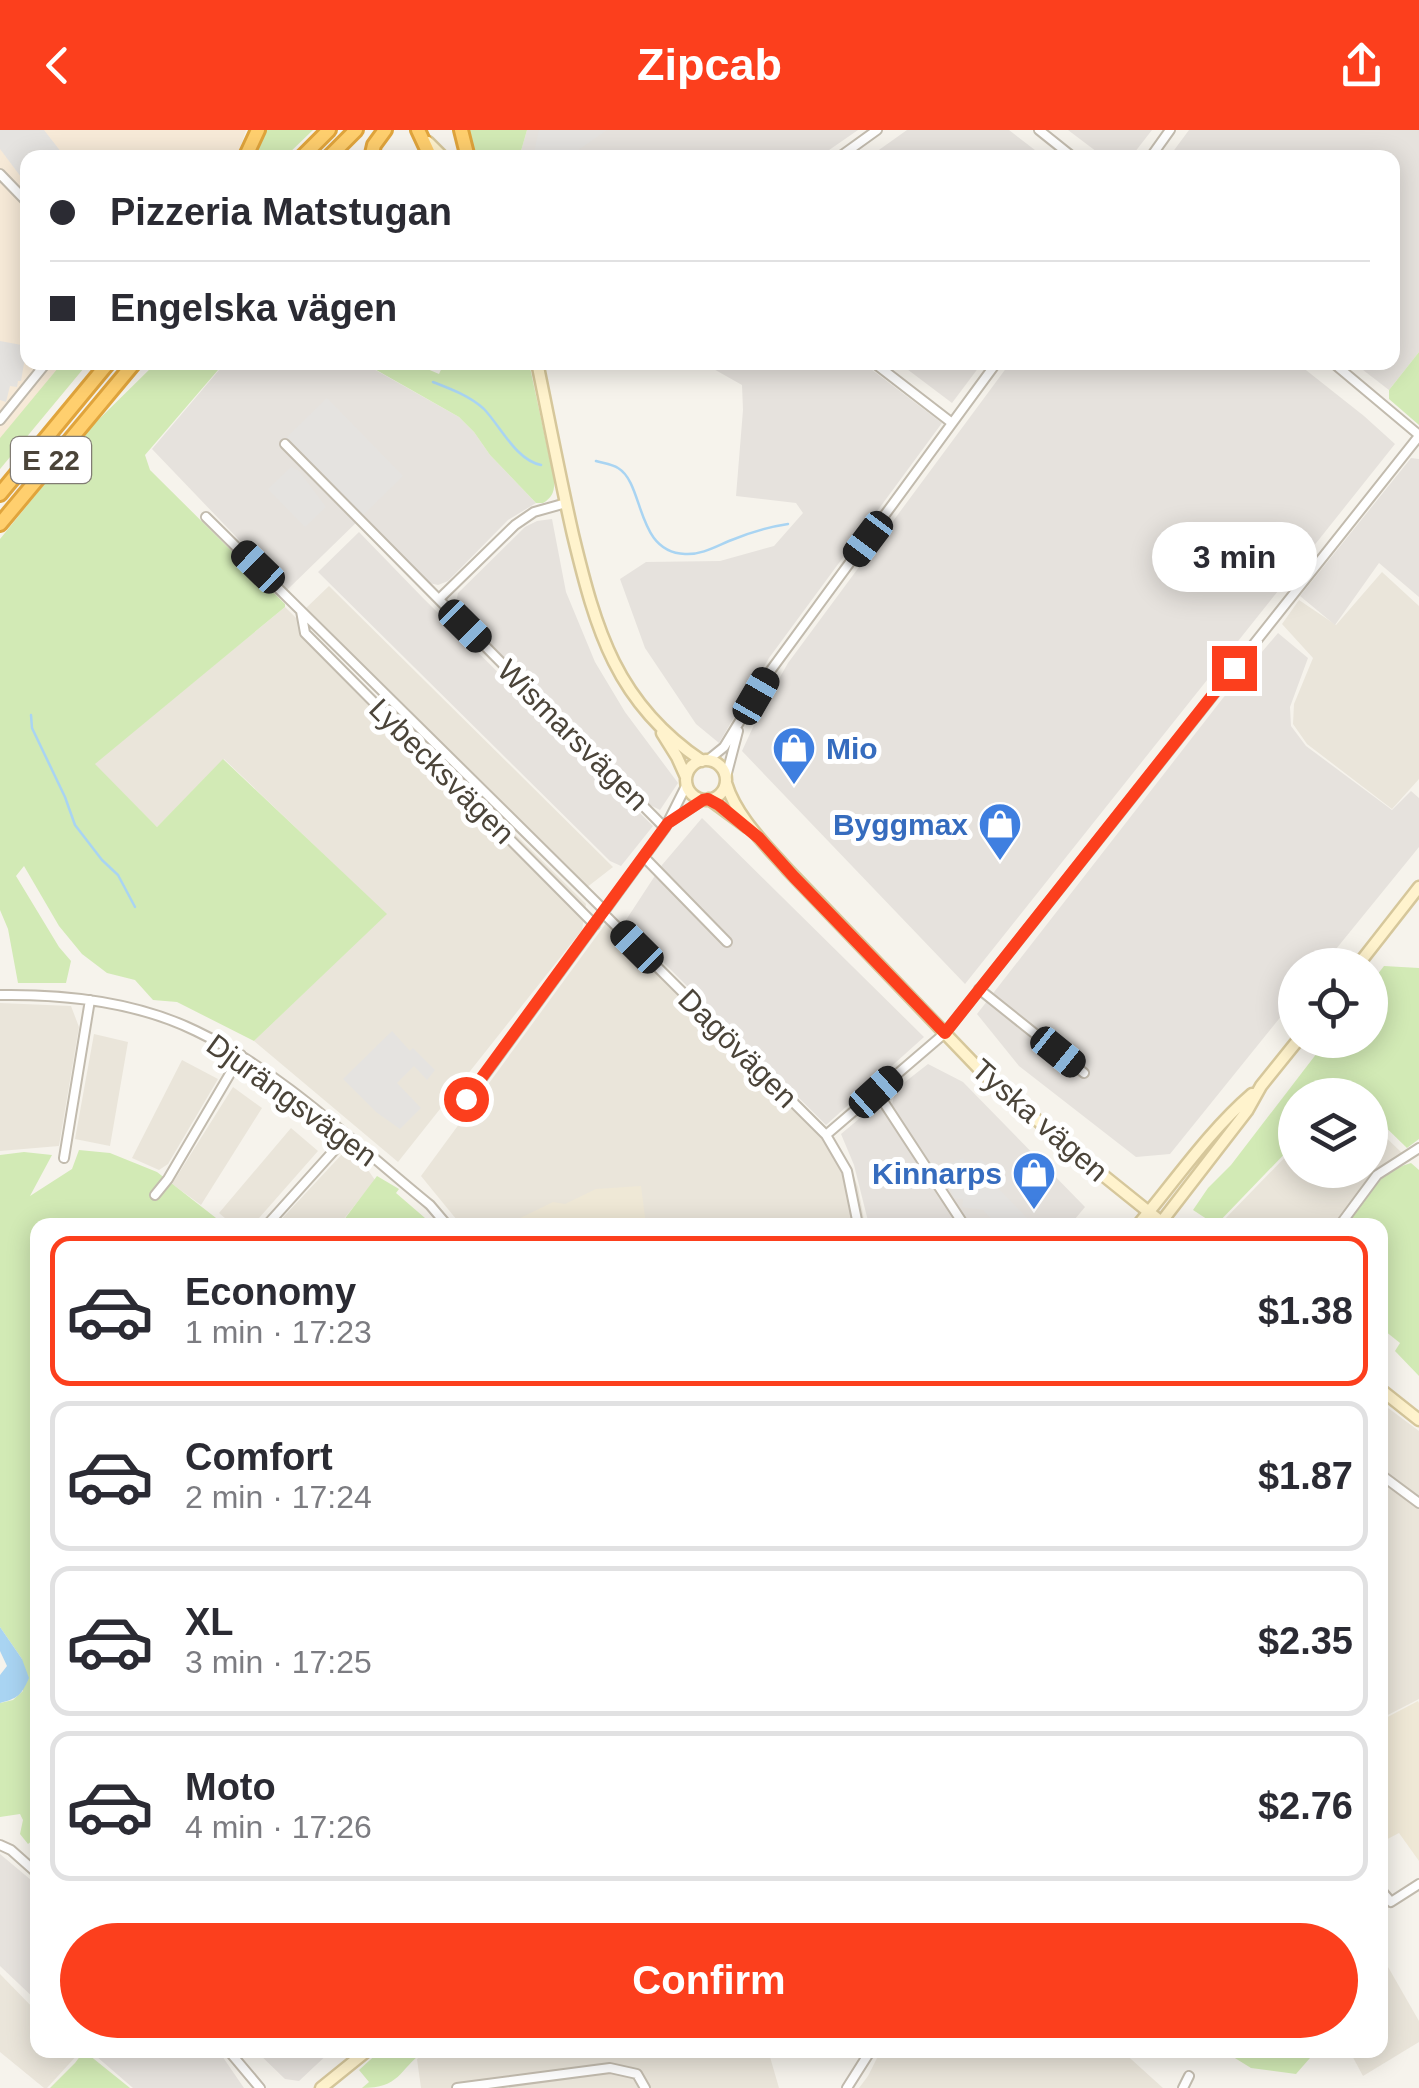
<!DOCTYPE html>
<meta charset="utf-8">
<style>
:root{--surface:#fff;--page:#f7f7f7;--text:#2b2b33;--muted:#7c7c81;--line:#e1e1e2;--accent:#fc3f1d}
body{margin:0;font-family:Arial,sans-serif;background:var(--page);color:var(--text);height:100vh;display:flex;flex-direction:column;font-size:38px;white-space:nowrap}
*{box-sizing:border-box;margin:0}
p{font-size:32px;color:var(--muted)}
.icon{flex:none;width:55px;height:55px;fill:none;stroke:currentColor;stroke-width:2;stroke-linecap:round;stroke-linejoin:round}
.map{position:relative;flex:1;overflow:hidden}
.drawer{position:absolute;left:30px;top:1088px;width:1358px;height:840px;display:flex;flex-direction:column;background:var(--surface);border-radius:20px;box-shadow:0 5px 25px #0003}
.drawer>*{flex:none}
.hud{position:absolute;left:20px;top:20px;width:1380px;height:220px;border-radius:20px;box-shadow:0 5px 25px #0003;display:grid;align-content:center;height:220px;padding:0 30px;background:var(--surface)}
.fabs{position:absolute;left:1278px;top:818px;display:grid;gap:20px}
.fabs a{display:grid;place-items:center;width:110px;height:110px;border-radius:50%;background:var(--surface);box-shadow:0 5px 25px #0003;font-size:50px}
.end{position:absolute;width:45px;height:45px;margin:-22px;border:12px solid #fc3f1d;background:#fff;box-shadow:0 0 0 5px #fff}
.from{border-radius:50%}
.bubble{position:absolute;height:70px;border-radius:35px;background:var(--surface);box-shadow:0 5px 25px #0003;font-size:32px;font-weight:700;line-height:70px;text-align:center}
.car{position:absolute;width:30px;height:60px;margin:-30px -15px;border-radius:12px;box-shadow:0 0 8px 2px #0007;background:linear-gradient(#222 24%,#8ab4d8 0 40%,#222 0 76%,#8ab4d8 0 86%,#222 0)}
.hud b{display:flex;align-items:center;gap:35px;height:95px;font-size:38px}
.hud b+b{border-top:2px solid var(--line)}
.hud i{width:25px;height:25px;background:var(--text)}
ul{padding:18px 0 0;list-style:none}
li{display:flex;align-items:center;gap:30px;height:150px;margin:0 20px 15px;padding:0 10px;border:5px solid var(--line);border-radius:20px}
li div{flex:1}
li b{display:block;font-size:38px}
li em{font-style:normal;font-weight:700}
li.active{border-color:var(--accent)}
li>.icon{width:90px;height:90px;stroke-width:1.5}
.action{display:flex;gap:20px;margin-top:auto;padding:20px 30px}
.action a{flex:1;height:115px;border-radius:60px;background:var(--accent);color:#fff;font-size:40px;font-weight:700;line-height:115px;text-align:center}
header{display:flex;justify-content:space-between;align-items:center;height:130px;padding:0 30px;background:var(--accent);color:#fff;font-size:45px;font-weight:700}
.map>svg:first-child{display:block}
.residential{fill:#eae5da}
.commercial{fill:#f7ead8}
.industrial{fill:#e6e2dd}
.education{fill:#efe8d6}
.green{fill:#d2eab5}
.parking{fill:#e5e3e0}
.water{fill:#a9d4f2}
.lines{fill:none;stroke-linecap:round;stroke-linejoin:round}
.stream{stroke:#a9d4f2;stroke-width:2.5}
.minor-casing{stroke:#c2bbae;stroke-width:12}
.secondary-casing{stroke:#d6c79b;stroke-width:15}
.motorway-casing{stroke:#e0a43c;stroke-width:18}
.minor{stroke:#fff;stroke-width:8}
.secondary{stroke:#fff3cd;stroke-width:10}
.motorway{stroke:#ffcf6e;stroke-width:12}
.route{stroke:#fc3f1d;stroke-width:12}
.labels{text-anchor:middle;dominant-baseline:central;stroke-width:10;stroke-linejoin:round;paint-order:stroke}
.shield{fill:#fff;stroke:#817c74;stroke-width:2.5}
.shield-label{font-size:28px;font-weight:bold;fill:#4b4439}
.street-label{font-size:30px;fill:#4b4439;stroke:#fff}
.shop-label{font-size:30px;font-weight:bold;fill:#366cbe;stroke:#fff;text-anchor:end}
</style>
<header><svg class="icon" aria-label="back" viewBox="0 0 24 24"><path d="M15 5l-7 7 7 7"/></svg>Zipcab<svg class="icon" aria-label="share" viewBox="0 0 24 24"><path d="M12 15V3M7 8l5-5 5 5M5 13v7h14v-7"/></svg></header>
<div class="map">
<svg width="1419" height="1958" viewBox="0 0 1419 1958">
<rect width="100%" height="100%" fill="#f6f3ec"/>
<path class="residential" d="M1382,442L1419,476V649L1392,679L1307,614L1293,594L1294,574L1313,528L1282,494L1299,470L1336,495Z
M329,456L613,737L586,758L305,479Z
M285,477L586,774L582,800L398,1032L254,911L386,784L224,629L157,697L94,634Z
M612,785L826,1000L850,1036L858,1057L865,1095H461L421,1046Z
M0,873L71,876L79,897L59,1016L0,1021Z
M94,904L128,912L110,1016L75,1009Z
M182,930L218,949L168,1034L159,1040L132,1028Z
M233,957L262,978L201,1075L172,1054Z
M1370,992L1402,1023L1376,1042L1335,1095H1219L1295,1017V1040H1370Z
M291,998L318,1021L253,1095H233L219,1083Z
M344,1022L361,1030L375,1050L339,1095H276Z
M1380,1272L1419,1301V1569L1380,1589Z
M1380,1823L1419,1891V1912L1363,1946L1349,1920H1380Z
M0,1844L37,1882L38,1920H76L79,1923L47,1958H44L0,1922Z
M430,1920H768L779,1958H421L417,1929Z
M881,1920H1121L1163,1958H859L868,1946Z"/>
<path class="commercial" d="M0,0H246L237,27L28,28V232L88,233L0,339Z"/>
<path class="industrial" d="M527,0H858L819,27L519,28Z
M907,0H1009L1044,27H869Z
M1068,0H1152L1131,27L1105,28Z
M1189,0H1419V222L1389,260L1354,233L1392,232V28L1169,27Z
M225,233H363L459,287L474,302L490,325L536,373L508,390L448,451L438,455L429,453L362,387L287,460L152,319Z
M703,233H863L942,293L769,528L719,613L696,594L645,518L620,449L646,432L720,431L774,416L803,383L796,373L736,366L743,280L742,255Z
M899,233H982L952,273Z
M1010,233H1297L1364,286L1395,314L965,854L742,621L760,582L788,533Z
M1411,328L1419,329V467L1379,433L1335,495L1300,466Z
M552,389L566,462L595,532L625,582L678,653L660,680L650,675L617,644L460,482L456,473L458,463L525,397L537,391Z
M359,402L424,469L653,696L621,736L610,731L318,442Z
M1278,503L1308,528L1290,577L1291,596L1306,616L1392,680L1411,661L1419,668V717L1323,835H1295V869L1170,1024L1136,1027L1019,936L977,884L1223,568Z
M702,688L924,907L826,995L624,793L662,735Z
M928,934L963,952L1085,1077L1070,1095H869L854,1035L841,1004L872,978L880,980L892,974L896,959Z
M0,1724L37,1755V1871L0,1836Z
M89,1920H218L244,1958H133Z
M255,1920H332L299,1951L285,1949Z"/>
<path class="education" d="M641,1056L646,1095H506L553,1072L565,1074L596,1059Z
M1418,1571L1419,1573V1731L1399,1703L1380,1713V1591Z"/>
<path class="green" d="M262,0H313L285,27L249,28Z
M465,0H527L519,28L482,27L477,20L470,21Z
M1419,222V295L1389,269V260Z
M63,232L88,233L0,339V308Z
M156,233H224L145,325L150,340L285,474V477L95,634L157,697L223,629L387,784L254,911L177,872L153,870L135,850L107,843L82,824L59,796L24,736L16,746L59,817L71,831L66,853H18L8,799L0,780V409L89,299Z
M364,233H418V235L439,244L444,233H529L554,349C555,360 553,367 543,373H536L490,325L474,302L459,287Z
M1384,836L1419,838V1009L1407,1018L1370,982V965H1352L1346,959L1341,965H1295V1013L1216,1095L1193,1080L1208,1058L1231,1035L1327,910H1370V854Z
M79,1020L110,1023L157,1042L225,1095H38V1706L28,1714L20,1704L23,1690L20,1684L0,1687V1573L13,1570L23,1561L22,1529L0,1497V1025L24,1022L52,1025L30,1066L72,1039Z
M1411,1033L1419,1040V1246L1395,1221L1400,1213L1380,1197V1095H1346C1366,1066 1376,1043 1411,1033Z
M377,1046L399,1059L396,1063L425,1088L420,1095H340Z
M381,1920H425C398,1941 400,1958 362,1958L369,1952L359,1940Z
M1222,1920H1317L1296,1944L1251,1938Z
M84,1921L130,1958H50L75,1933Z"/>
<path class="parking" d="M0,0H44L65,27L28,28L27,55L0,19Z
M539,0H607L568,27H533Z
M0,211L27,216L21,251H18L17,257L10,256L6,272L0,270Z
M327,268L403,346L361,387L285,309Z
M291,337L299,341L326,377L305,397L268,359Z
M392,901L410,921L413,918L435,940L427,950L414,936L397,953L421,978L400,999L376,982L343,949Z
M963,1028L966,1035L981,1029L1000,1047L994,1054L1027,1088L1023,1093L1025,1095H997L983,1080L962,1077L963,1069L954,1068L941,1037Z"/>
<path class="water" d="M0,1497L22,1529L29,1548C21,1566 18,1568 0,1573V1545L7,1536L0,1521Z"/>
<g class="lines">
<path class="stream" d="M433,252C451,259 470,266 484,279C501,297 516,330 541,335
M596,331C602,333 612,334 618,338C645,354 635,422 685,424C701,425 715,417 729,411C748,403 768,397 788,394
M31,585L32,598L65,667L75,695L102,730L118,745L135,777"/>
<g class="minor-casing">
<path id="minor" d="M1039,0L1074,28
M838,28L877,0
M1150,28L1170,0
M0,44L28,73
M873,232L952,293
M1332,232L1419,305
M0,290L47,232
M285,314L665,698
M206,387L605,781
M439,469L515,395L534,382L566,373
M301,481L305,503L595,795
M708,630L724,617L771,540L997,232
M726,647L738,601
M668,693L703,670
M644,727L727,812
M603,783L826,1005L847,1041L858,1095
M979,859L1084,943
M0,865C66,864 135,871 196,901C282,942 356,1015 430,1075L447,1095
M877,962L964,1095
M467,969L665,698L687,654
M826,1005L945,903L1419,306
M64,1028L90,870
M155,1065L168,1049L241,925
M267,1095L347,1006
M1340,1095L1377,1045L1419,1018
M1380,1344L1419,1373
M0,1715L11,1720L38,1744
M1380,1759L1391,1772L1419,1754
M228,1920L260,1958
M457,1958L610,1938L637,1944L645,1958
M847,1958L871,1920
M1183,1958L1189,1946"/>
</g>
<g class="secondary-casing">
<path id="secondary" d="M428,12L444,28
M537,232C549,290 560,348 573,405C596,500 616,573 702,631
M662,603L677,627L686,647
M686 650a20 20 0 1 1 40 0a20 20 0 1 1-40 0Z
M726,653C736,686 764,713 787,739L985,945L1068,1017L1165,1095
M709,669L747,697
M1358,835L1419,757
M1138,1095C1175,1051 1209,1001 1252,964
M1159,1095L1247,981L1261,956L1298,910
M1380,1259L1419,1290
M321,1958L368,1920"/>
</g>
<g class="motorway-casing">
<path id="motorway" d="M418,0L431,28
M461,0L468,28
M245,28L258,0
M301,28L329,0
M328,28L356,0
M371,28L374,15L385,0
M0,364L109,232
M0,394L135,232"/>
</g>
<use href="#minor" class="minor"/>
<use href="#secondary" class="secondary"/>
<use href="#motorway" class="motorway"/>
</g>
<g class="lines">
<path class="route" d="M466,969L668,693L703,670L708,669L719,675L759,708L794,747L945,903L1234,538"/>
</g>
<defs>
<g id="shop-pin" transform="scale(2.25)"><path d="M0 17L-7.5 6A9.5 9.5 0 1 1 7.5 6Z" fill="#3f7fe0" stroke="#fff"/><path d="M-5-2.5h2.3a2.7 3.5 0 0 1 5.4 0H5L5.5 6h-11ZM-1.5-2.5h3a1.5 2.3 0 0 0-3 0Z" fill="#fff"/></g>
</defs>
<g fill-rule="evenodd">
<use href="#shop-pin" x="794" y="618"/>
<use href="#shop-pin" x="1000" y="694"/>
<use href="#shop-pin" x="1034" y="1043"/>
</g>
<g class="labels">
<rect class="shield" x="11" y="307" width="80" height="46" rx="8"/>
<g class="shield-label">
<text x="51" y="330">E 22</text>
</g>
<g class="street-label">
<text transform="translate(573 605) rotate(45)">Wismarsvägen</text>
<text transform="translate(442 641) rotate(45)">Lybecksvägen</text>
<text transform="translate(738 918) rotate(45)">Dagövägen</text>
<text transform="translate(292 970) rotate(36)">Djurängsvägen</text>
<text transform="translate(1040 990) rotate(41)">Tyska vägen</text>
</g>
<g class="shop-label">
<text x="826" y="618" text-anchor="start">Mio</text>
<text x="968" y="694">Byggmax</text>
<text x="1002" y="1043">Kinnarps</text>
</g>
</g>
</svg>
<div class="fabs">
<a><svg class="icon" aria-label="locate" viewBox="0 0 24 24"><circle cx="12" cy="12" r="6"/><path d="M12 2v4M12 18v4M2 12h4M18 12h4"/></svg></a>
<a><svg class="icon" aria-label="layers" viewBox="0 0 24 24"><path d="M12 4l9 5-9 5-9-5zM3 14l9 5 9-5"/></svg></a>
</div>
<i class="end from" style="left:466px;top:969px"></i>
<i class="end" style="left:1234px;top:538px"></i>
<div class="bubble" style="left:1152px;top:392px;width:165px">3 min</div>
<i class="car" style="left:868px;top:409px;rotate:217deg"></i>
<i class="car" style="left:258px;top:437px;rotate:314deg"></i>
<i class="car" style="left:465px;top:496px;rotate:135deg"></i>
<i class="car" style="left:756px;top:566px;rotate:30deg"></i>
<i class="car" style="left:637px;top:817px;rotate:315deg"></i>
<i class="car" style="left:1058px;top:922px;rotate:129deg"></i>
<i class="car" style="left:876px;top:962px;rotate:48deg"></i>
<div class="hud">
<b><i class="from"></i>Pizzeria Matstugan</b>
<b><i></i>Engelska vägen</b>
</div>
<section class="drawer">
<ul>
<li class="active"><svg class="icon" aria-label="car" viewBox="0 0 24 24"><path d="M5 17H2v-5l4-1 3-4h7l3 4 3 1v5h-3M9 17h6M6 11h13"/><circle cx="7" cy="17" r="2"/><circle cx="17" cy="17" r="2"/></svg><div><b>Economy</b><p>1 min · 17:23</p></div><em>$1.38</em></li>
<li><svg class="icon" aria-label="car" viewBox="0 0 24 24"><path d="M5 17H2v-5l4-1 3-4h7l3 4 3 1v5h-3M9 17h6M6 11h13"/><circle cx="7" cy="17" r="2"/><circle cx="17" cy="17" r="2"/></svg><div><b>Comfort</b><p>2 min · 17:24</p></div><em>$1.87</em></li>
<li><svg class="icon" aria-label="car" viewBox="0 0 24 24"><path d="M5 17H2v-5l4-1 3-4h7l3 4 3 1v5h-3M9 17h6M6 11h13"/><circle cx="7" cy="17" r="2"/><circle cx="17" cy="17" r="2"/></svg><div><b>XL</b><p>3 min · 17:25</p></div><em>$2.35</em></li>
<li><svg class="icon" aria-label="car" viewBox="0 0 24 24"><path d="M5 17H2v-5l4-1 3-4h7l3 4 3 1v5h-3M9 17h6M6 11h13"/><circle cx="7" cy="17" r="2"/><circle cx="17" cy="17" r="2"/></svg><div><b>Moto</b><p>4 min · 17:26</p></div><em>$2.76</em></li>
</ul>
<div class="action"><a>Confirm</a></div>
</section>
</div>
